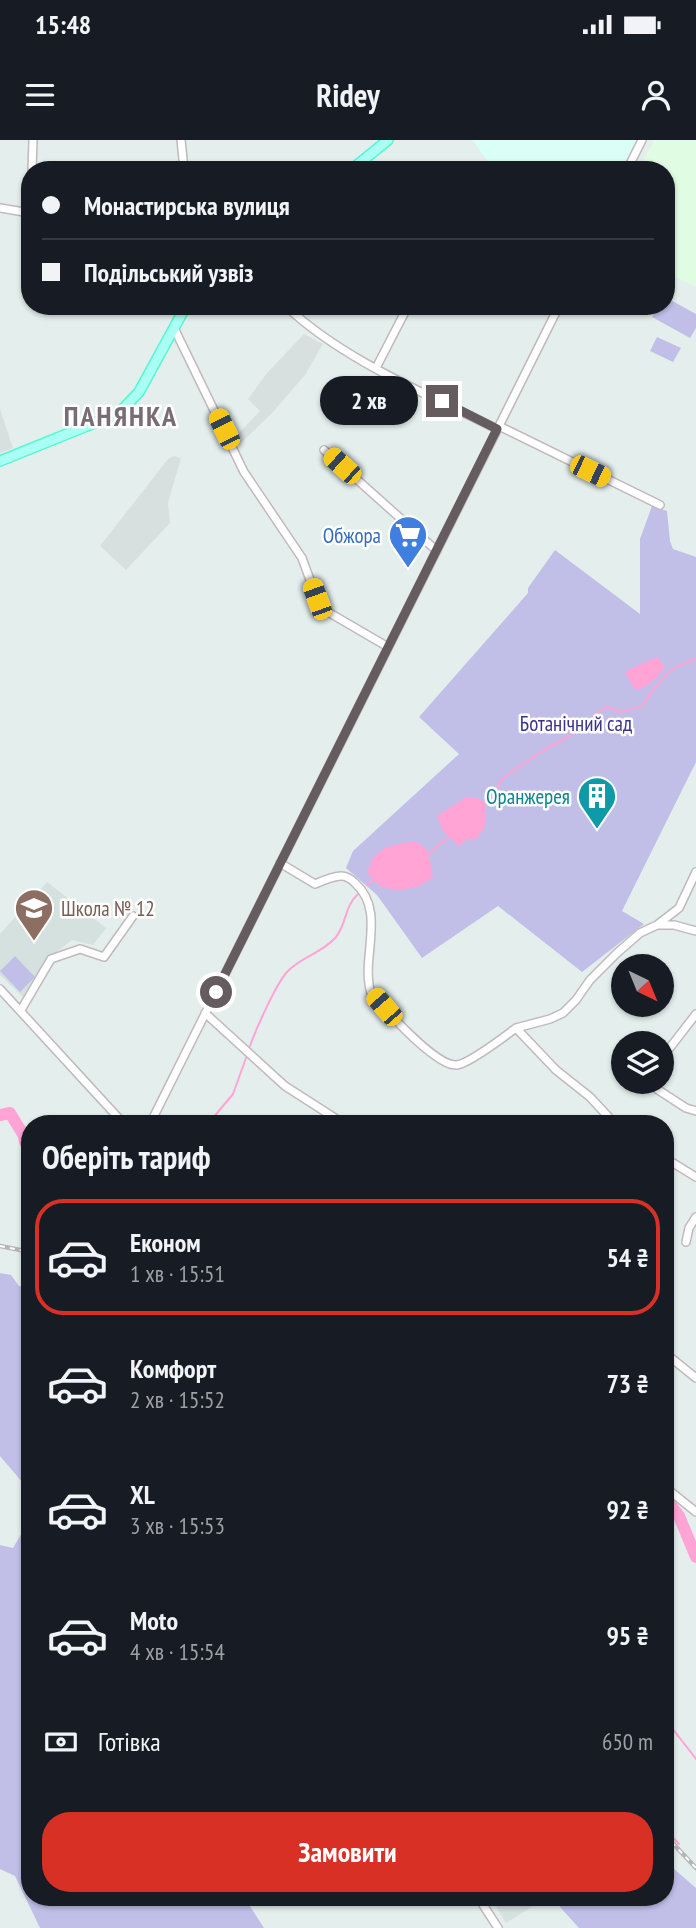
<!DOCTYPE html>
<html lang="uk">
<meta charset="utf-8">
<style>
:root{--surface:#171b24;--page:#20242c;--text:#f1f3f6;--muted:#9ea1a6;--line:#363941;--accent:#d93025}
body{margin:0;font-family:"PT Sans Narrow",sans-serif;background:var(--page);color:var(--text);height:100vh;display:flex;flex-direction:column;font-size:26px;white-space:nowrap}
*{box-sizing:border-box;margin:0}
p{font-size:23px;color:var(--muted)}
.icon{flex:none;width:38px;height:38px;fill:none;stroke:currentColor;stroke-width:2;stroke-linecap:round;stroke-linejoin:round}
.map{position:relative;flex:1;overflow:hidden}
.side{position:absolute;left:21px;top:975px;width:653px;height:791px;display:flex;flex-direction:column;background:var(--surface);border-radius:28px;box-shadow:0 2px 5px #0004}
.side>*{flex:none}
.top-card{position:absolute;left:21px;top:21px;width:654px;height:154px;border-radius:28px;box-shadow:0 2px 5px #0004;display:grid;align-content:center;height:154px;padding:0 21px;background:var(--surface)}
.needle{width:46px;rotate:137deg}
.buttons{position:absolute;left:611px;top:814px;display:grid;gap:14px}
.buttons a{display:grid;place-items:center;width:63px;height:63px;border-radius:50%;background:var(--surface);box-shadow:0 2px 5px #0004;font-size:35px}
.end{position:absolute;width:32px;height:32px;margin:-16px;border:9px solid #655c60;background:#fff;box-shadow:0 0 0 4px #fff}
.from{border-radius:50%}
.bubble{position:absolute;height:49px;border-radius:24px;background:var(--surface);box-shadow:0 2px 5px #0004;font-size:23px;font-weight:800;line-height:49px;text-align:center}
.car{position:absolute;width:21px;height:42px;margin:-21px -10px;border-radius:9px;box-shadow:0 0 5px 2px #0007;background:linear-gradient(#f5c518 24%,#345 0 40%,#f5c518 0 76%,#345 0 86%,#f5c518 0)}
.top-card b{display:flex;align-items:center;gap:24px;height:66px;font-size:26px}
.top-card b+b{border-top:2px solid var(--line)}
.top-card i{width:18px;height:18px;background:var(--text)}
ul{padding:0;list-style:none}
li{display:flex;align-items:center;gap:21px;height:116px;margin:0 14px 10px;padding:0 7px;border:4px solid transparent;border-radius:28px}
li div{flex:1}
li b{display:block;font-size:26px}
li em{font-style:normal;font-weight:800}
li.on{border-color:var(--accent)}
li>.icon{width:63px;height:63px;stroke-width:1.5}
h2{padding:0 21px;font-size:32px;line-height:84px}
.pay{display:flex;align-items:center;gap:18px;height:77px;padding:0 21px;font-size:26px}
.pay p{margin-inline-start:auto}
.cta{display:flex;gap:14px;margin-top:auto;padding:14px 21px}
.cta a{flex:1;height:80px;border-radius:28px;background:var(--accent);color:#fff;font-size:28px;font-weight:800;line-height:80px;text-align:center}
.status{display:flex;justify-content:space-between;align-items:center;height:49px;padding:0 35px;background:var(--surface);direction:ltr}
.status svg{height:19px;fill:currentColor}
header{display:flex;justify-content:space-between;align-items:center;height:91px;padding:0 21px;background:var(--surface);font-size:32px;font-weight:800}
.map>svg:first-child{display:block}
.commercial{fill:#d9fff7}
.industrial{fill:#d8e0df}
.education{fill:#d5e1df}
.medical{fill:#e0fce3}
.green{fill:#c1bfe8}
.water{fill:#ffa4d5}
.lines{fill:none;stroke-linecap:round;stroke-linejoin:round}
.stream{stroke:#ffa4d5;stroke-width:2}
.river{stroke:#ffa4d5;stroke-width:12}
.minor-casing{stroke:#c1b9bc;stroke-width:10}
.major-casing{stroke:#55f8cf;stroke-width:12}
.minor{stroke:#fff;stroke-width:7}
.major{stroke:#a9fff4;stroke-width:9}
.rail-casing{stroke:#b6b5b6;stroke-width:4.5}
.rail{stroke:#fff;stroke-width:2;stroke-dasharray:5;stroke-linecap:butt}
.route{stroke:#655c60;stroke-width:9}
.labels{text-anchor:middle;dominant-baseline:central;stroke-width:5;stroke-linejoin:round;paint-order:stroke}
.shop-label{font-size:21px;fill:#366cbe;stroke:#fff;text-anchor:end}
.park-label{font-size:21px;fill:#3a338d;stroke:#fff}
.culture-label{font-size:21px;fill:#0d838f;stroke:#fff;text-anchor:end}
.education-label{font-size:21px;fill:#785e54;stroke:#fff;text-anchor:start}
.district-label{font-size:28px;font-weight:bold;letter-spacing:2px;fill:#776d72;stroke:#fff}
</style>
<div class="status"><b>15:48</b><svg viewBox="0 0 49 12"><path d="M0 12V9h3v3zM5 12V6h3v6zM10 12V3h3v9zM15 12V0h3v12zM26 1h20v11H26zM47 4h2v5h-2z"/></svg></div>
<header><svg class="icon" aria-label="menu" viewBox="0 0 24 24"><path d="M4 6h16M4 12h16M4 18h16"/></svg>Ridey<svg class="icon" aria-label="person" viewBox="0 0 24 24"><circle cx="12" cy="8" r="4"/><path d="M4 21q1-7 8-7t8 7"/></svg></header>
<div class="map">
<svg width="696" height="1788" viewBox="0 0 696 1788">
<rect width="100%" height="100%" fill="#e4efed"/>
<path class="commercial" d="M472,0H637L621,30H495Z"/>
<path class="industrial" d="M304,194L323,204L305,235L273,272L239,305L233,299L260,271L248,259L267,233Z
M0,269L13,308L0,313Z
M174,316L181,318L168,363L170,383L126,430L100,406L168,319Z"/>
<path class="education" d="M47,742L106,788L93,805L72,800L49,818L25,859L0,835V794Z
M490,1757H547L506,1783Z"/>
<path class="medical" d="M654,0H696V147L667,133V30H639Z"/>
<path class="green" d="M667,158L696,174V188L690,198L652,177L658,166H667Z
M657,197L681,208L673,222L650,211Z
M652,366L667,371L670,401L673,409L696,417V622L622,771L644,784L582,832L498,766L422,818L377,755L346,728L353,711L459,614L419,577L528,453V448L555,410L640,474V399Z
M15,816L35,837L20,852L0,831Z
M0,1133L11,1135L19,1146L30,1148V1357L23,1343L0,1316Z
M30,1379L28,1397L30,1398V1757H244L264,1788H40L15,1736L0,1729V1405L13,1408Z
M665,1721L696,1748V1788H579L560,1767L559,1757H665Z"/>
<path class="water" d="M657,517L665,526C659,537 650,544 639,550L634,548L625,533L628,530Z
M465,658H477L485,662V687L476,699L466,700L459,706L443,691L437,676Z
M416,701L428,711L433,736C421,750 397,753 380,746C376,744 372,737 368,734C370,707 395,704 416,701Z"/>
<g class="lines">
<path class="stream" d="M497,647L503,638L542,611L571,595L607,566L619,572L643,566C645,558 663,537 670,531C677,525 688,523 696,518
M429,713L449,697
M367,745L374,739
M250,906C256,889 276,844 287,832C300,817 323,813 336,797C347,783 344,767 358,754
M208,984L233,954L246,918
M665,1579L696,1619
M665,1689L679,1704"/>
<path class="river" d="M0,975L10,973L24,996L25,1002L30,1004
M665,1358L679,1376L696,1417"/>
<g class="minor-casing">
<path id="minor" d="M181,0L184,29
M32,30L33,0
M627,30L642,0
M0,68L30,73
M26,150L30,84
M286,166C341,219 429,255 497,289
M174,188L244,332L302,418L317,459L328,472L388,507
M376,228L408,166
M499,286L660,365
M324,310L437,411
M280,723L315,744C322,741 333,736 341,736C346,736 352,740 355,743C387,771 360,819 371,853C385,869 436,927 457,925C470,923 504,897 516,888L556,930L590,957L615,984
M657,785H674L696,791
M0,849L124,984
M21,870L51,819L80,809L104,817L133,776
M205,873L285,946L338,980
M516,888L550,879L563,873L576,860L590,840L617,813L640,793L657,785L679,768L696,732
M662,918L696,874
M646,942L686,968L696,971
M150,984L559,166
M665,1018L696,1037
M686,1102L689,1088L696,1077
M665,1213L696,1238
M665,1347L696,1372
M478,1757L498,1788"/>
</g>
<g class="major-casing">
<path id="major" d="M351,30L388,0
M0,321L119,273L139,252L186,166"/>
</g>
<use href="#minor" class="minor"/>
<use href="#major" class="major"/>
<g class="rail-casing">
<path id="rail" d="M0,1106L30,1112
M665,1695L696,1728"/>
</g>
<use href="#rail" class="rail"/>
</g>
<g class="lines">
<path class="route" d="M216,852L497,289L442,261"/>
</g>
<defs>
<g id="supermarket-pin" transform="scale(2.0125)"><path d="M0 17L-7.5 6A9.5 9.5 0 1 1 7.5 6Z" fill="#3f7fe0" stroke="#fff"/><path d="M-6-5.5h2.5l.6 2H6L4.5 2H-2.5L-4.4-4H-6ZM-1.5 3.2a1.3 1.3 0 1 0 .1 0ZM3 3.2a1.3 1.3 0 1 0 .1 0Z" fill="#fff"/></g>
<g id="building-pin" transform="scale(2.0125)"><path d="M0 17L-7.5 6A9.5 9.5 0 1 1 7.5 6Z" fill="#0f9aa8" stroke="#fff"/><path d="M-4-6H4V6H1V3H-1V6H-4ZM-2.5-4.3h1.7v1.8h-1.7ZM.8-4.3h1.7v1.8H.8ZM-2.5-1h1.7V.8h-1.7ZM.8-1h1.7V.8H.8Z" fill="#fff"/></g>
<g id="school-pin" transform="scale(2.0125)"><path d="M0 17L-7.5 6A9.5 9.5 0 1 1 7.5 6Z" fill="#8d6e63" stroke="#fff"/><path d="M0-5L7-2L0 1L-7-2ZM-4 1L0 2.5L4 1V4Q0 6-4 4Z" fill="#fff"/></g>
</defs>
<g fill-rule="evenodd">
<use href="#supermarket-pin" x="408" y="395"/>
<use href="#building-pin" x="597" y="656"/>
<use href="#school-pin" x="34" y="768"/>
</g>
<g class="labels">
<g class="shop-label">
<text x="381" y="395">Обжора</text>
</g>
<g class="park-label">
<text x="576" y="583">Ботанічний сад</text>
</g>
<g class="culture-label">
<text x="570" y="656">Оранжерея</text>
</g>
<g class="education-label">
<text x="61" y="768">Школа № 12</text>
</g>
<g class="district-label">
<text x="121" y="275">ПАНЯНКА</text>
</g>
</g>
</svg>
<div class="buttons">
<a><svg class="needle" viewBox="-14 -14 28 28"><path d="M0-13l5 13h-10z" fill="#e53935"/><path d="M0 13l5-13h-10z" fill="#9ea1a6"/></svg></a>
<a><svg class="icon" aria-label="layers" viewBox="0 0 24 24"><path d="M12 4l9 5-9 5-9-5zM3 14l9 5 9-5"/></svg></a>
</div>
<i class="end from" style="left:216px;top:852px"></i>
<i class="end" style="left:442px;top:261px"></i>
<div class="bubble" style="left:320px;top:236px;width:98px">2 хв</div>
<i class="car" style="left:224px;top:289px;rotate:334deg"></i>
<i class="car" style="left:342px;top:326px;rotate:312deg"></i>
<i class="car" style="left:590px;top:331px;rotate:116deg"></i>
<i class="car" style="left:317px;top:459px;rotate:340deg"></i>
<i class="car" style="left:384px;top:867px;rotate:319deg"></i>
<div class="top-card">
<b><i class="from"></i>Монастирська вулиця</b>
<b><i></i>Подільський узвіз</b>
</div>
<section class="side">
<h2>Оберіть тариф</h2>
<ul>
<li class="on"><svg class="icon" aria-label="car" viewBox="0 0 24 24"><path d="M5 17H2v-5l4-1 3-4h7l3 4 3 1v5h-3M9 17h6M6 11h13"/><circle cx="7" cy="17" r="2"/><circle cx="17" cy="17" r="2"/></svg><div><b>Економ</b><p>1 хв · 15:51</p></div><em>54 ₴</em></li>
<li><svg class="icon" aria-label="car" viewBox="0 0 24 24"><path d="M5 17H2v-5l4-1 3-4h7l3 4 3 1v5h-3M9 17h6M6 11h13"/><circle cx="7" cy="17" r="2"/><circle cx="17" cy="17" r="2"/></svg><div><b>Комфорт</b><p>2 хв · 15:52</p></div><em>73 ₴</em></li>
<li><svg class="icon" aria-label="car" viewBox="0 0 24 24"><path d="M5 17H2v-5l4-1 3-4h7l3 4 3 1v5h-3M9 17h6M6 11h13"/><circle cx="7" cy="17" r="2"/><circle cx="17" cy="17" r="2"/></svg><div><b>XL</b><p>3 хв · 15:53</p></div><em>92 ₴</em></li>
<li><svg class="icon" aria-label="car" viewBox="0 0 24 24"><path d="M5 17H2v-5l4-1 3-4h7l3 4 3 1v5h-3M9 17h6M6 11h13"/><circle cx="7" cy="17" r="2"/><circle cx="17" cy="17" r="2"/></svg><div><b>Moto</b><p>4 хв · 15:54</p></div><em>95 ₴</em></li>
</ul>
<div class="pay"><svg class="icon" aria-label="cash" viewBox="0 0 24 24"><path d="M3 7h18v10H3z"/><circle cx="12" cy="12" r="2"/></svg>Готівка<p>650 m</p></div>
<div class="cta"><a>Замовити</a></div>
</section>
</div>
